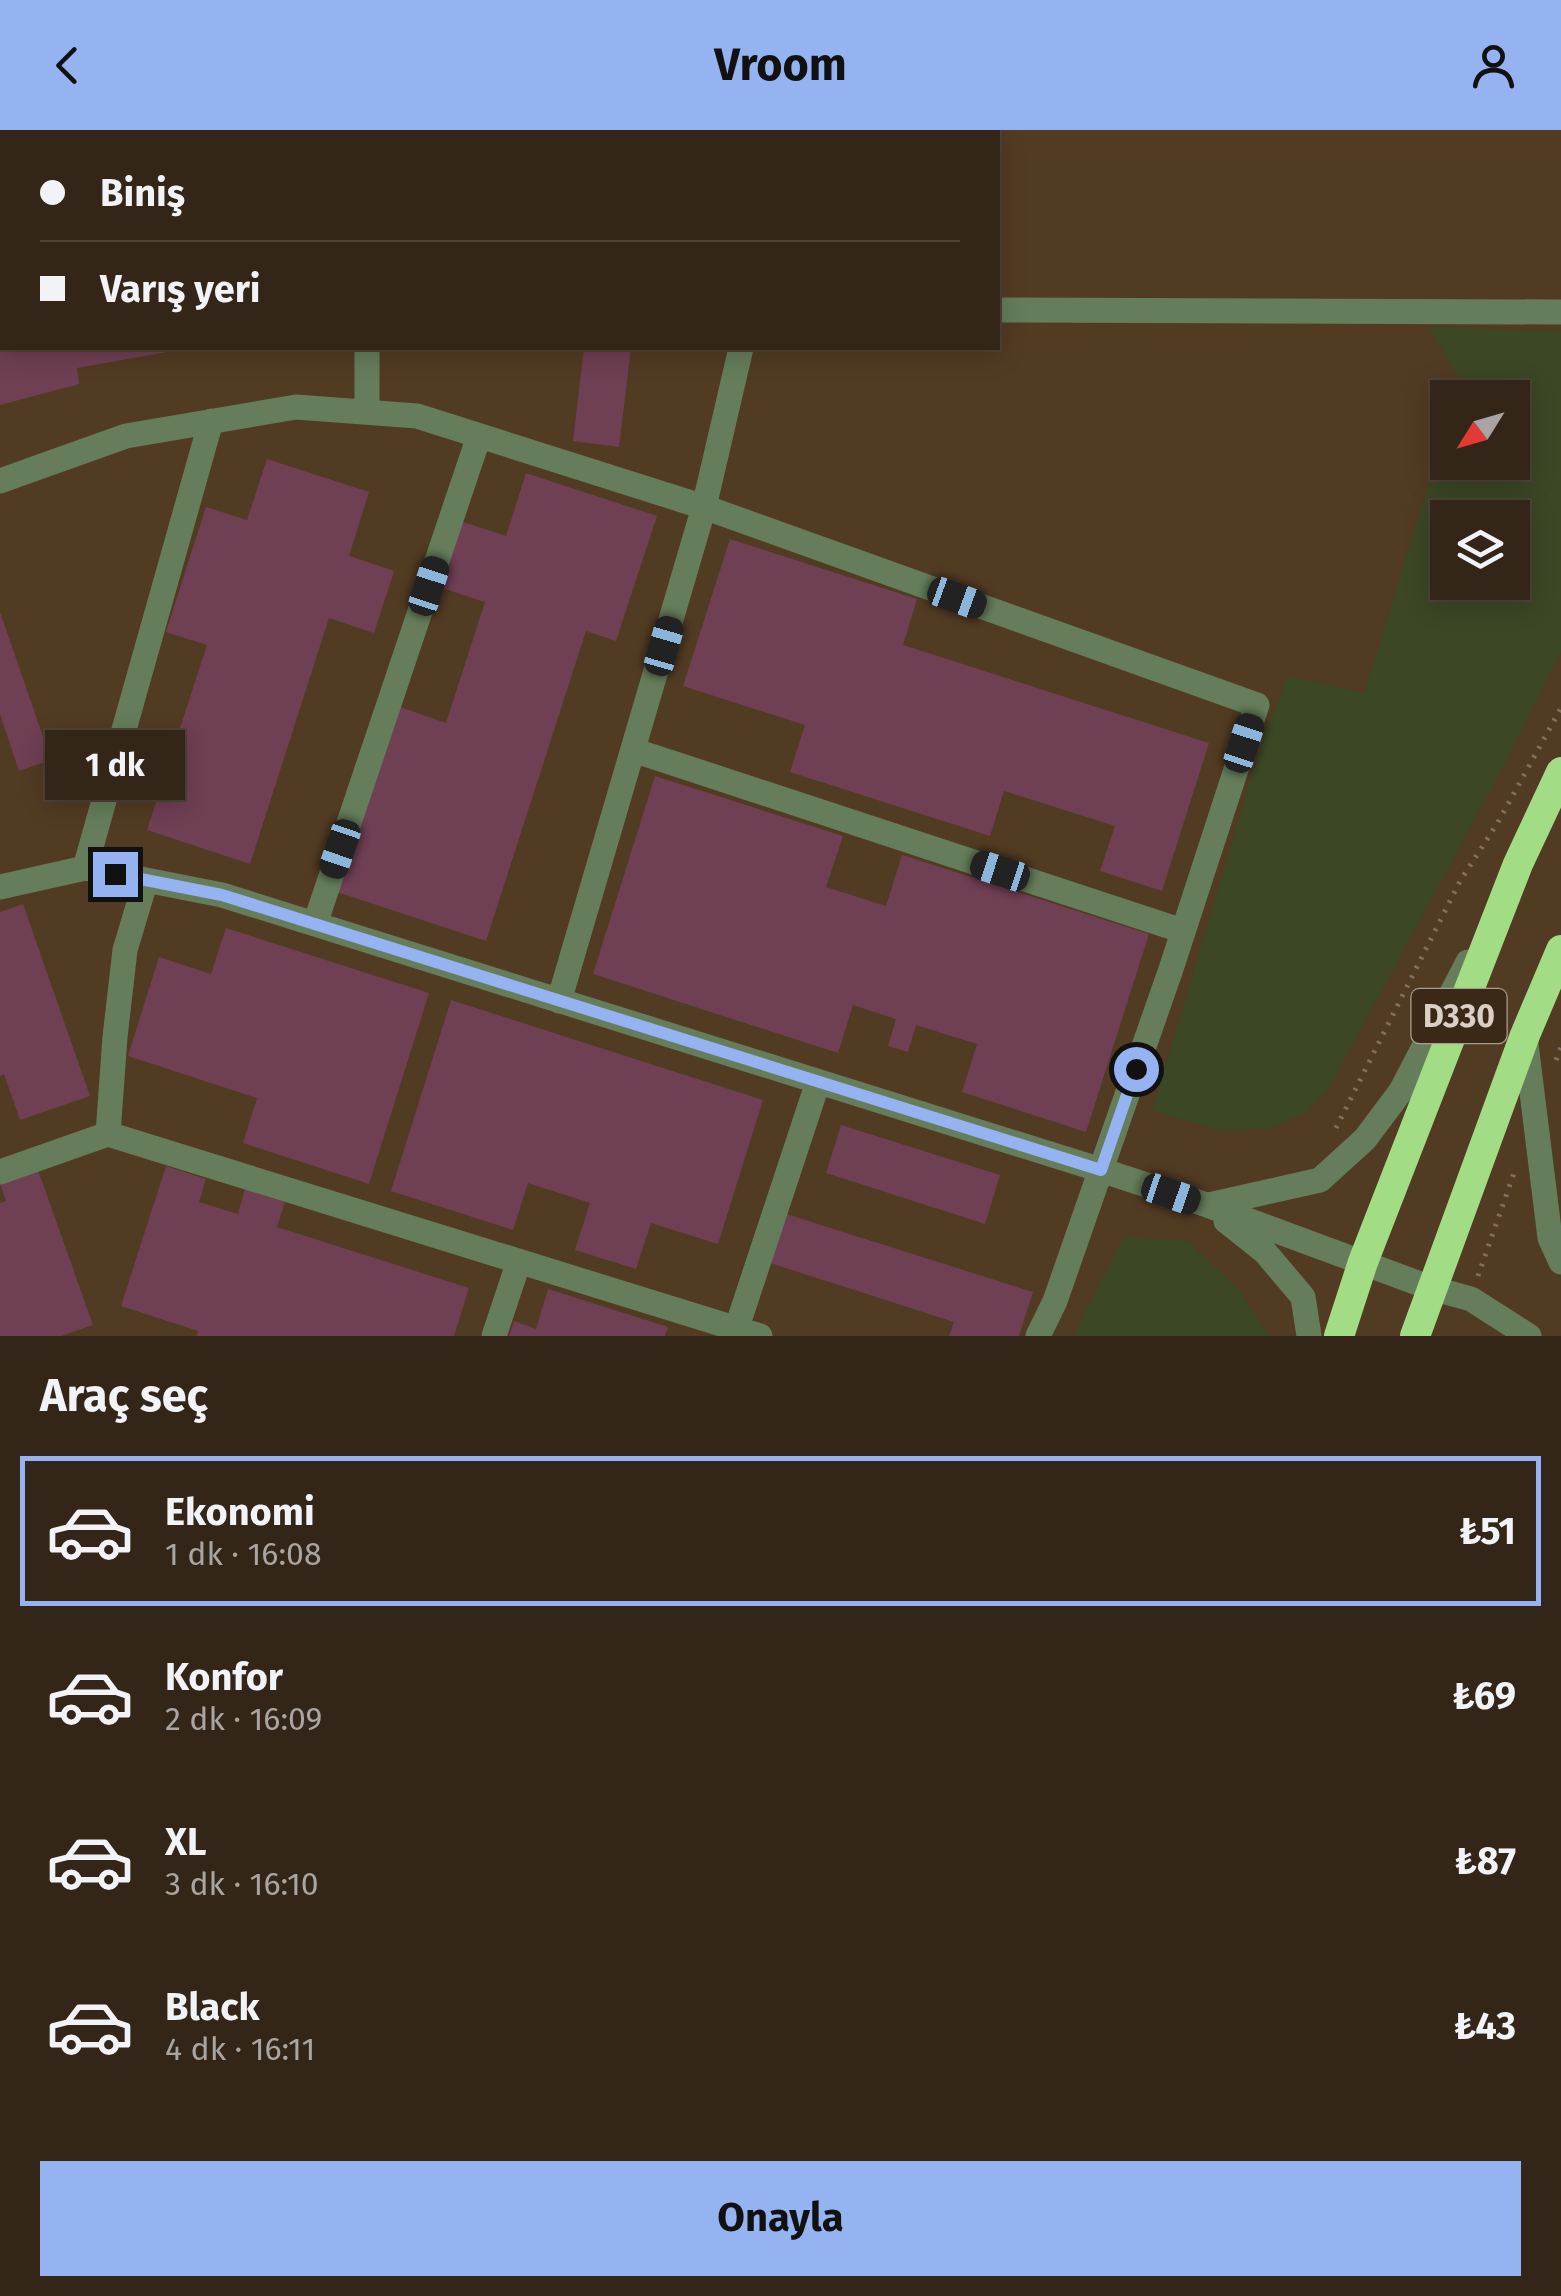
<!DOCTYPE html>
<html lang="tr">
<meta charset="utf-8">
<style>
:root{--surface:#332618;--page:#3b2e21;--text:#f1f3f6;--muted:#a9a5a2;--line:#4e4337;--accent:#95b2f1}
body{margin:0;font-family:"Fira Sans",sans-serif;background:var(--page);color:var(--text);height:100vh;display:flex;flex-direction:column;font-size:38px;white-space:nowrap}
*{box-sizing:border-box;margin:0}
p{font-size:32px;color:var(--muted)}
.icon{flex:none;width:55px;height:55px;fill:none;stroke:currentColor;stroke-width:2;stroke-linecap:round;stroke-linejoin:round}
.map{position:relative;height:1206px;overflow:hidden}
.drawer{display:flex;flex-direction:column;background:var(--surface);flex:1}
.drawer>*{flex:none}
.banner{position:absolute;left:0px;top:0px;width:1000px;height:220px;box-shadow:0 5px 25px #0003,0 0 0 2px var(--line);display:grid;align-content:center;height:220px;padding:0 40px;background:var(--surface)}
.needle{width:65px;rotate:233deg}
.controls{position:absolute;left:1430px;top:250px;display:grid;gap:20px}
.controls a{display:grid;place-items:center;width:100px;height:100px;border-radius:0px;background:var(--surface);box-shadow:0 5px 25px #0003,0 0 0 2px var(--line);font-size:50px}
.end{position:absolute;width:45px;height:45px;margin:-22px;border:12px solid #95b2f1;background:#111;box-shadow:0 0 0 5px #111}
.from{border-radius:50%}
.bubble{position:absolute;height:70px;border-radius:0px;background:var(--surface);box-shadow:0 5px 25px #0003,0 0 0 2px var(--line);font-size:32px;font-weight:700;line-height:70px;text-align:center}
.car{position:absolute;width:30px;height:60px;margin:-30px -15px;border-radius:12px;box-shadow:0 0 8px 2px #0007;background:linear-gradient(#222 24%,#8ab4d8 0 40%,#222 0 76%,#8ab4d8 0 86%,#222 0)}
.banner b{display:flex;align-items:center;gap:35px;height:95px;font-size:38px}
.banner b+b{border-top:2px solid var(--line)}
.banner i{width:25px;height:25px;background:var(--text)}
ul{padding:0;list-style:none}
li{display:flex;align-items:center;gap:30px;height:150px;margin:0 20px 15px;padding:0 20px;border:5px solid transparent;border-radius:0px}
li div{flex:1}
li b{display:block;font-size:38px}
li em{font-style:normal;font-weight:700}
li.active{border-color:var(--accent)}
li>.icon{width:90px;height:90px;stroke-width:1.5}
h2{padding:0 40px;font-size:45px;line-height:120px}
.primary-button{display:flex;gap:20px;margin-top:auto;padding:20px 40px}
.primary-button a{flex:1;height:115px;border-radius:0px;background:var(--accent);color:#111;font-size:40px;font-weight:700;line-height:115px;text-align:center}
header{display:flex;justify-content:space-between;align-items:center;height:130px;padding:0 40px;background:var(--accent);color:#111;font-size:45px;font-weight:700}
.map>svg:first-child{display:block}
.built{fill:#523b23;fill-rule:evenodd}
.green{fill:#3b4725;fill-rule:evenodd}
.building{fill:#6f3f53}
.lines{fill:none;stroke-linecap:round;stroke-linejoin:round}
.path{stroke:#807162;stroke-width:5;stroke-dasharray:2.5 8;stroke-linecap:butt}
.minor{stroke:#657d5a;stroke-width:25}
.highway{stroke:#a2dc84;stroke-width:30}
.route{stroke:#95b2f1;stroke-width:12}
.labels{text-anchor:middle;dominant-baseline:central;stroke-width:8;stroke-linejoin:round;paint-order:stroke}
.shield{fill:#3a2917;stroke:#ab9e91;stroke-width:2.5}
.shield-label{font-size:32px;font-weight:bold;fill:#dbd0c5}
</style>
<header><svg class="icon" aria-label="back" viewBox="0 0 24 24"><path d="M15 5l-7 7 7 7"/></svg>Vroom<svg class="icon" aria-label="person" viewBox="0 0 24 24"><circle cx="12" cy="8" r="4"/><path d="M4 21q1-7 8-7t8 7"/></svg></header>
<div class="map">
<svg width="1561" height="1206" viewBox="0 0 1561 1206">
<rect width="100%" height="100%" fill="#443320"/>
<path class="built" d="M0,0H1561V1206H0ZM2,2H998V218H2ZM1448,268H1512V332H1448ZM1448,388H1512V452H1448Z"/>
<path class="green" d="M1429,197L1561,201V522L1498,646L1328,959L1307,982L1269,999L1223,1001L1152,981L1264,605L1288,546L1364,563L1447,295L1448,332H1512V268L1456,267L1461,251ZM1448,388H1512V452H1448Z
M1124,1106L1188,1111L1239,1160L1269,1206H1073Z"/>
<path class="building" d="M0,218H184V219L77,238L79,254L0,275Z
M584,218H631L619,317L573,311Z
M267,329L369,362L349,426L394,441L374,503L329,488L250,734L147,700L207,515L166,502L206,377L247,390Z
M526,343L657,386L616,511L586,501L486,811L337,762L397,576L446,593L485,472L436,456L457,390L506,406Z
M730,409L917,469L903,515L1209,613L1162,761L1100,741L1115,696L1004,661L990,706L790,642L805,595L683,556Z
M0,482L51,630L19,641L0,584Z
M84,599L97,636L72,644L60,607Z
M655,646L843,706L826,757L886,776L902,725L1149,804L1086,1002L962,962L977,914L916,895L908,922L888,916L896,889L853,875L838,923L593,844Z
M23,774L90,966L20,990L4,944L0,946V782Z
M226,798L429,863L369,1054L243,1013L257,968L128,926L159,827L211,844Z
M451,870L763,970L718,1114L651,1093L636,1139L575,1120L590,1073L528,1053L513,1100L391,1061Z
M841,995L1000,1045L985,1094L826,1043Z
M166,1036L206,1049L199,1072L238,1084L245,1059L285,1072L277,1097L469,1158L454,1206H197L198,1201L121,1176Z
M38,1040L93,1195L61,1206H0V1073L6,1071L0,1054Z
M783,1083L1033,1162L1019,1206H949L954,1192L767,1132Z
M548,1159L668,1197L665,1206H509L514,1191L536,1199Z"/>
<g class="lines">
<path class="path" d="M1556,930L1561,917
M1336,998L1460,751L1497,694L1561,578
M1478,1146L1514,1043"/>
<path class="minor" d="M367,2V0
M791,2L792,0
M998,180L1561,182
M367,282V218
M0,351L126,306L296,277L417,286L704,377L1257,575L1171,839L1055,1171L1038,1206
M633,620L1183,801
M85,738L211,291
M0,757L85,738L222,765L1101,1040L1207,1075L1431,1158L1471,1169L1529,1206
M315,794L479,306
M559,871L704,377L741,218
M1525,906L1550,1108L1561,1132
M108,1004L115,907L125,820L146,750
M0,1042L108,1004L760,1206
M1209,1075L1320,1050L1365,1009L1401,961L1468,832
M1226,1091L1265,1122L1303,1167L1309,1206
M494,1206L519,1131
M734,1206L818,952"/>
<path class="highway" d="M1339,1206L1363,1132L1518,734L1561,642
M1415,1206L1525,905L1561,820"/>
</g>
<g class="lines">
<path class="route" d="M115,744L222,765L1101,1040L1136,939"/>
</g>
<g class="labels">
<rect class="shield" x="1411.5" y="859" width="95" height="54" rx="8"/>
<g class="shield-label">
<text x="1459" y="886">D330</text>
</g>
</g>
</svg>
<div class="controls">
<a><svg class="needle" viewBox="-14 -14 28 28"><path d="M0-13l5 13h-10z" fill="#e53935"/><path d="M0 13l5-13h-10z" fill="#a9a5a2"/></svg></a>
<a><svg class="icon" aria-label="layers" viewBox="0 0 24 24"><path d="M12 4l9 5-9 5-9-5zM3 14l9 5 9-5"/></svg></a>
</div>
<i class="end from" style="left:1136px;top:939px"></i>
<i class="end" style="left:115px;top:744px"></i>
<div class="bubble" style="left:45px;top:600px;width:140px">1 dk</div>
<i class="car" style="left:429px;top:456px;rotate:18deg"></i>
<i class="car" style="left:957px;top:468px;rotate:110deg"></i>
<i class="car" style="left:664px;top:516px;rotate:16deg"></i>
<i class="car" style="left:1244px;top:613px;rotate:18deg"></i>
<i class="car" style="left:340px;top:719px;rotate:199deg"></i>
<i class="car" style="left:1000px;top:741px;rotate:288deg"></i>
<i class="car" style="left:1171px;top:1064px;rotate:109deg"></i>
<div class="banner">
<b><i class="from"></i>Biniş</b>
<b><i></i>Varış yeri</b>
</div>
</div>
<section class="drawer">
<h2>Araç seç</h2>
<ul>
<li class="active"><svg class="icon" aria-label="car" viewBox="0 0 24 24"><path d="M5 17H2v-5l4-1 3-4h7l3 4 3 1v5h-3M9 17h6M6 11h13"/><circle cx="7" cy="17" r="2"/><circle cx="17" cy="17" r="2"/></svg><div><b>Ekonomi</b><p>1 dk · 16:08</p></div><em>₺51</em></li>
<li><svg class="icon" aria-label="car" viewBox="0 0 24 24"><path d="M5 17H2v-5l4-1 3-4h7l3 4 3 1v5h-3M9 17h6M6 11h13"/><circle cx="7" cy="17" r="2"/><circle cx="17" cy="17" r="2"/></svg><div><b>Konfor</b><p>2 dk · 16:09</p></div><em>₺69</em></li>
<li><svg class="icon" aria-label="car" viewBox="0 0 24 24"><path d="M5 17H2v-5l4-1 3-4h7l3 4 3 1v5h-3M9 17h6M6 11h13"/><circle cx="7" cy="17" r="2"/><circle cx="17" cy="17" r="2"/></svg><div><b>XL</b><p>3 dk · 16:10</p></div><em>₺87</em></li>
<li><svg class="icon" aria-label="car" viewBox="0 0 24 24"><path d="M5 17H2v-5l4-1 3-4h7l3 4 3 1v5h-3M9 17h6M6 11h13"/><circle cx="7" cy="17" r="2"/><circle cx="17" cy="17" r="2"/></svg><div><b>Black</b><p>4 dk · 16:11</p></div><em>₺43</em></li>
</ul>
<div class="primary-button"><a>Onayla</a></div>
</section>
